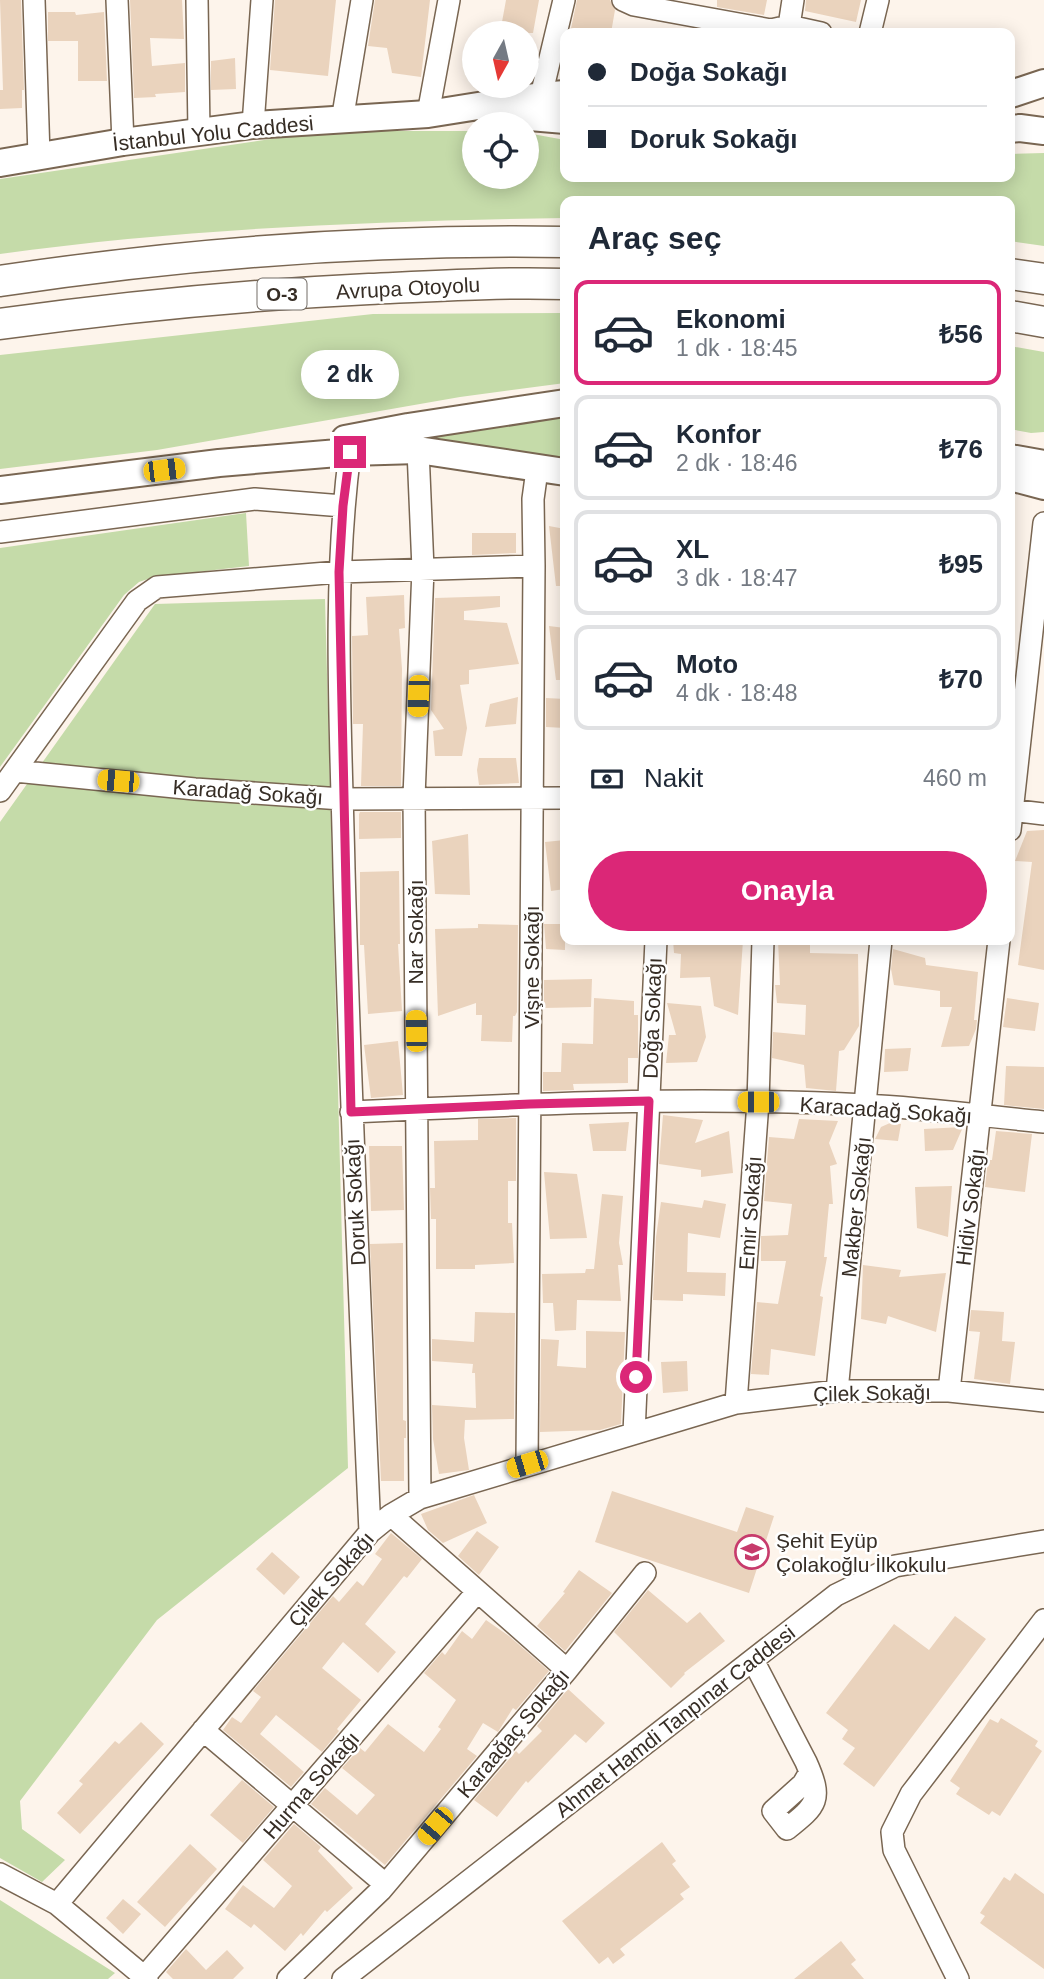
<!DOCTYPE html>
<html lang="tr">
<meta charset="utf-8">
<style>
:root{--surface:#fff;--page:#f2f2f3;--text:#1f2937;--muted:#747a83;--line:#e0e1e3;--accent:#db2777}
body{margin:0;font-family:Arial,sans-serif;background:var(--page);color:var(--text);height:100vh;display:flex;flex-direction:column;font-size:26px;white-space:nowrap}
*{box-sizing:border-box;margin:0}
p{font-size:23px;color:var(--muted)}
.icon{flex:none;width:38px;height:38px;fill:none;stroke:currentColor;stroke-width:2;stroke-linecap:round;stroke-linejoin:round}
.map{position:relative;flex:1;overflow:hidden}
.panel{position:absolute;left:560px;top:196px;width:455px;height:749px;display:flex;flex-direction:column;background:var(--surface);border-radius:14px;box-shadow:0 4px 18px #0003}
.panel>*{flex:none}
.banner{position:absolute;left:560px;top:28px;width:455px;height:154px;border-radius:14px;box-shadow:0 4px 18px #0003;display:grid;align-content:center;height:154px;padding:0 28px;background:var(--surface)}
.needle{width:46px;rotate:188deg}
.controls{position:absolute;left:462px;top:21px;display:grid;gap:14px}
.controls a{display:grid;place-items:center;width:77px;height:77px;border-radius:50%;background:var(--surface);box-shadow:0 4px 18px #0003;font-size:35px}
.end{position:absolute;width:32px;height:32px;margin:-16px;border:9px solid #db2777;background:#fff;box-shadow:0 0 0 4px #fff}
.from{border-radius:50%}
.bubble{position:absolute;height:49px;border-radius:24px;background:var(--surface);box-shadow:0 4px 18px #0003;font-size:23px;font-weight:700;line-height:49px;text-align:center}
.car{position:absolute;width:21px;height:42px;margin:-21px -10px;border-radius:9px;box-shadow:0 0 5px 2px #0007;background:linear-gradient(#f5c518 24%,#345 0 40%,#f5c518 0 76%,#345 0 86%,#f5c518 0)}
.banner b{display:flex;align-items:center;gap:24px;height:66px;font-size:26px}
.banner b+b{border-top:2px solid var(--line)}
.banner i{width:18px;height:18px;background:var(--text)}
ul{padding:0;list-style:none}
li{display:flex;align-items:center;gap:21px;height:105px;margin:0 14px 10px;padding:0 14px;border:4px solid var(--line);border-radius:14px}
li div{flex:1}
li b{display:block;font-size:26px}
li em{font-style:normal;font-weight:700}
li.active{border-color:var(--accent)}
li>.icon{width:63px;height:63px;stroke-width:1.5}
h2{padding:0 28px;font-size:32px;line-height:84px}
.pay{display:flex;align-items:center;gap:18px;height:77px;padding:0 28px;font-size:26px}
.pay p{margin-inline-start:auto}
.button{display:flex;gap:14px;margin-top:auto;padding:14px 28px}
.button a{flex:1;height:80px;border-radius:42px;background:var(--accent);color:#fff;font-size:28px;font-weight:700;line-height:80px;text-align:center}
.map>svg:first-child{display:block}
.green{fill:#c5dba9}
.building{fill:#ead3bd}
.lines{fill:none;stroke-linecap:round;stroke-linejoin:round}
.minor-casing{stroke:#796652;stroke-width:24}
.major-casing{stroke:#796652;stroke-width:30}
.highway-casing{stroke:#796652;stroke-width:33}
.minor{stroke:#fff;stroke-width:21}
.major{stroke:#fff;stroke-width:26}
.highway{stroke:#fff;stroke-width:30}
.route{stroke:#db2777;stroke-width:9}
.labels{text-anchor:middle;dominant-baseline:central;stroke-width:5;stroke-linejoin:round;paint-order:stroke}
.shield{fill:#fff;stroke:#726c66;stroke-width:2}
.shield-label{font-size:19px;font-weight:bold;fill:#362d25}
.street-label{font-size:21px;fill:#362d25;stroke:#fff}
.poi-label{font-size:21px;fill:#362d25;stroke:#fff;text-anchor:start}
</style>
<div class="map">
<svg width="1044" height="1979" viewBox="0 0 1044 1979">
<rect width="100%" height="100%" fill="#fdf4eb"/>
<path class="green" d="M325,131H474V177H527V133L565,140V177H1010V154L1044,153V246L1010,241V201H565V218C377,221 187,228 0,254V179Z
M565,313V383L460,397L157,450L0,469V355L373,314Z
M1010,346L1044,352V432L1031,433L1010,429Z
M565,414V462L432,437Z
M246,513L249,566L154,577L139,582L124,595L0,767V548Z
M325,599L348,1468L157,1620L20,1801L22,1829L65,1860L42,1882L0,1858V822L155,604Z
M0,1900L115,1973L108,1979H0Z"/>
<path class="building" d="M0,0H21L24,90H22V108L0,109V90H3Z
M130,0H182L184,39L150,38L152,66L185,63V92L155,94L156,97L134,98Z
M275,0H336L328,76L270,70Z
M375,0H430L421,77L392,73L387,48L368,46Z
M506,0H539L533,33H500Z
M577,0H610L615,10L611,33H570Z
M717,0H767L764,15L717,7Z
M806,0H861L856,22L805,11Z
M48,12H75L76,15L104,12L107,81H78V41H48Z
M235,58L236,89L211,90V61Z
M549,526L565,529V586H556Z
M472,533H516V553L472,555Z
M404,595L405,628L399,629L402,669L401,786H361L363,724H353L352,636L368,635L366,597Z
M500,596V607L464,611V620L507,623L519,664L469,670V684L460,685L467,728L462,756H435L433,731L444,729L431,710L435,598Z
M549,626L565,628V680H556Z
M518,697L516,724L485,727L490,704Z
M546,698L565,699V728L546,727Z
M479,758H516L519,783L479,785L477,770Z
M360,812H401V838L359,839V814Z
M1044,830V970L1018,965L1032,862L1015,861L1027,831Z
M468,834L470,895L435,894L432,841Z
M565,840V889L551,891L545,842Z
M399,871L400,944H398L402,1011L368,1014L364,945H360V872Z
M478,924L518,925L517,1012L515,1016H513L512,1042L481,1041L482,1015H476V1003L438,1016L435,929L478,928Z
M544,924H565V950L546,949Z
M673,940H743L738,1015L714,1006L710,977L680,978L681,954L674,953Z
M778,940H810V953L858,954L859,1026L844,1050L839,1051L836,1091L806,1088L804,1065L772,1058L773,1032L805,1035L806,1005L777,1003L775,985H780Z
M893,949L925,958L926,965L978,972L974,1020H977L976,1029L969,1046L941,1047L952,1007H940V991L894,985L891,969Z
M592,979L591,1007L544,1008V980Z
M594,998L634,1001V1015H638V1058H628V1083L573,1084L574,1090L543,1091V1072H561L562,1043L593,1044Z
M1007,998L1039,1003L1035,1031L1003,1027Z
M667,1003L701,1006L706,1037L697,1062L666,1063L669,1035H676Z
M398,1041L403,1095L371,1098L364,1045Z
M911,1048L908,1071L884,1072L885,1049Z
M1006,1066L1044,1067V1109L1004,1105Z
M663,1115L703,1120L695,1143L729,1131L733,1173L701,1177V1170L659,1164Z
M516,1118V1181H508V1223H512L514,1263L475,1265V1269H436V1219H431L430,1188H435L434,1141L478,1140V1119Z
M799,1119L838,1121L829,1143L837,1164L830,1166L833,1204H829L824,1257H827L820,1296L823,1297L815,1356L771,1349L769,1375L751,1374L757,1302L778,1304L786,1261H761V1236L788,1235L792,1204L764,1201L769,1137L794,1139Z
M629,1122L626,1151H593L589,1124Z
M890,1123L901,1124L898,1141L875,1139L881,1127Z
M963,1127L953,1150L925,1151L924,1129Z
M996,1131L1032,1134L1025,1192L985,1187L988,1160H992Z
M369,1146H402L404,1210L371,1211Z
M544,1172L577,1174L587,1238L550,1239Z
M952,1186L948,1237L917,1228L915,1187Z
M602,1194L623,1196L619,1243L623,1265H618L621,1301L577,1300L576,1330L555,1331L553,1303H543L542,1274L585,1273L586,1269H594Z
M704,1200L726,1204L720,1238L688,1233L687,1272L726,1273L725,1296L683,1294V1301L653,1300L656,1237L661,1202L702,1208Z
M403,1243V1420L406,1421V1438H404V1481H381L370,1244Z
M863,1265L901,1270L899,1277L946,1273L936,1332L888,1316L886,1324L861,1319Z
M971,1310L1004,1312L1002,1341L1015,1342L1010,1384L974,1379L980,1332L969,1331Z
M475,1312L515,1313L514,1419L465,1420L464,1438L469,1470L439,1474L433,1439L432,1405L476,1408L475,1373H472L473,1364L432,1361V1339L474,1342Z
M586,1331L625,1332L621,1424L600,1430L540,1432L541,1339L559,1340L557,1366L586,1368Z
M687,1361L688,1391L663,1393L661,1362Z
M612,1491L737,1532L746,1507L774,1516L749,1593L595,1542Z
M474,1495L487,1523L443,1543L428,1530L421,1514Z
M477,1531L499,1547L479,1575L458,1556Z
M391,1533L422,1559L407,1578L404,1576L365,1624L396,1652L378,1673L343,1642L322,1668L361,1700L337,1729L339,1731L322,1752L276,1715L260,1734L304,1772L291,1787L223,1730L232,1717L241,1723L261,1697L253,1691L333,1596L339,1602L357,1581L363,1586L382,1559L375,1554Z
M272,1552L300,1577L284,1595L256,1569Z
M579,1570L612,1593L565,1651L537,1626L565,1593L563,1592Z
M648,1590L687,1623L700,1612L725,1641L684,1673L685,1674L671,1688L614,1632Z
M955,1616L986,1639L874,1787L843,1764L855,1748L842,1739L848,1730L826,1713L894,1624L929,1650Z
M486,1620L509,1636L549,1671L516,1710L513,1708L498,1732L483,1723L467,1749L477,1756L385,1865L311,1804L325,1788L357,1815L375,1795L342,1768L360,1748L365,1752L388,1724L424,1752L441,1729L438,1727L456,1700L424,1673L442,1652L445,1655L462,1631L472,1639Z
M568,1689L605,1723L586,1743L575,1734L528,1783L526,1781L497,1817L474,1800L516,1751L519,1754L542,1731L537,1726Z
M1001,1718L1038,1741L1035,1746L1042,1751L1000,1816L992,1811L989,1815L956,1794L960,1788L950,1781L990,1719L998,1723Z
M141,1722L164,1744L80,1834L57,1813L83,1784L79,1781L115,1741L119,1744Z
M242,1780L274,1807L243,1843L210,1815Z
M294,1824L321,1847L318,1851L353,1888L327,1912L325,1910L303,1936L301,1933L285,1951L254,1924L251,1928L225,1909L243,1885L274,1908L292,1886L263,1860Z
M662,1842L676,1861L672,1864L690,1887L680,1894L684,1899L620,1949L625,1955L613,1964L608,1957L599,1964L562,1921Z
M190,1844L217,1869L165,1927L137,1902Z
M1015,1873L1044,1894V1969L980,1923L985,1916L980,1913L1004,1877L1010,1881Z
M123,1899L141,1914L123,1934L106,1918Z
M841,1941L856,1960L851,1964L864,1979H794Z
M186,1949L206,1970L227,1950L244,1968L233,1979H173L166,1972Z"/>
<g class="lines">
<g class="minor-casing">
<path id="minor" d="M34,0L39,156
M117,0L123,142
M197,0L199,132
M623,0L634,5L771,30L789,26L821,33
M789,26L793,0
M870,33L878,0
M541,96L564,0
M428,114L449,0
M342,121L362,0
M253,125L262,0
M418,450L423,569L414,797L420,1498
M350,452C332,590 341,730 344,869C350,1090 360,1311 370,1532
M0,532L255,499L343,506
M15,771L195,789L342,799L565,798
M0,791L137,601L157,587L339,572L534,566
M1010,810L1044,814
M1010,830L1044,523
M351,1112C522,1104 693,1096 865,1105C924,1108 984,1116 1044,1122
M837,1391L881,940
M949,1391L999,940
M736,1403L758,1102L763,940
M634,1433L656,940
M527,1464L534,566L533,499L537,470
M391,1515L567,1670
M753,1660L806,1762C823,1800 817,1805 787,1829L773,1811L803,1784L810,1772
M203,1730L385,1884
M0,1874L57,1904L147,1979
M57,1904L370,1532L391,1515L420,1498L736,1403L837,1391H949L1044,1401
M145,1976L477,1592
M288,1979L381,1890L567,1670L645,1573
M343,1979L836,1595L895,1566L1044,1541
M958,1979L894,1850L892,1832L911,1794L1044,1620"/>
</g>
<g class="major-casing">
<path id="major" d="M1011,94L1044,83
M493,114L565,120
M1010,129L1020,128L1044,131
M0,163L123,142L253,125L428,114L541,96L565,94
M345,439L408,427L565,403
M1010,458L1044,464
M1010,477L1044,486
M0,490L219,463L350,452L418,450L565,472"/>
</g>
<g class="highway-casing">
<path id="highway" d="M1010,274L1044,279
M0,281C186,253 377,239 565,242
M1010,316L1044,322
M0,324C123,307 245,295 369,289C435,286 500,282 565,284"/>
</g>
<use href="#minor" class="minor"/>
<use href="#major" class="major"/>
<use href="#highway" class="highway"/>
</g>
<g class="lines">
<path class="route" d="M350,452L343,506L339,572L351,1112L530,1104L649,1101L636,1377"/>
</g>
<defs>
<g id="school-ring" transform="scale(1.75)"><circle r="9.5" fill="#fff" stroke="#c73b6c" stroke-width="1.5"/><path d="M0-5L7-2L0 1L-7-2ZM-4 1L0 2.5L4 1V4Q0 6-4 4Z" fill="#c73b6c"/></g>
</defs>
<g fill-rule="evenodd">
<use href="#school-ring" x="752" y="1552"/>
</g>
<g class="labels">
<rect class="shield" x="257.5" y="278.5" width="49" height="31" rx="5"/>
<g class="shield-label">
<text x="282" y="294">O-3</text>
</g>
<g class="street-label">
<text transform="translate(213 133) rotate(-6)">İstanbul Yolu Caddesi</text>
<text transform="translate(408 288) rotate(-3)">Avrupa Otoyolu</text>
<text transform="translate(248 792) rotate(4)">Karadağ Sokağı</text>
<text transform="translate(415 932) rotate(-90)">Nar Sokağı</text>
<text transform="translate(531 967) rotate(-90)">Vişne Sokağı</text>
<text transform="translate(652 1018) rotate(-88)">Doğa Sokağı</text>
<text transform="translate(886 1110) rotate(4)">Karacadağ Sokağı</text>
<text transform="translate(355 1202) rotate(-93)">Doruk Sokağı</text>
<text transform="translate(856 1207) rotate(-84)">Makber Sokağı</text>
<text transform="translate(970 1207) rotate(-83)">Hidiv Sokağı</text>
<text transform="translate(750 1213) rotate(-86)">Emir Sokağı</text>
<text transform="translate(872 1393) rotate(-1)">Çilek Sokağı</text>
<text transform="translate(331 1579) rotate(-49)">Çilek Sokağı</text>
<text transform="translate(675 1721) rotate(-38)">Ahmet Hamdi Tanpınar Caddesi</text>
<text transform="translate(513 1733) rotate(-50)">Karaağaç Sokağı</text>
<text transform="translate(311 1785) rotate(-49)">Hurma Sokağı</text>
</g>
<g class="poi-label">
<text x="776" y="1540">Şehit Eyüp<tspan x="776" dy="24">Çolakoğlu İlkokulu</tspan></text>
</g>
</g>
</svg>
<div class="controls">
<a><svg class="needle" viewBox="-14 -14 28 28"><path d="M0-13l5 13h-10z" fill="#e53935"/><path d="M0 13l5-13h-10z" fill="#747a83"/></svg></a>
<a><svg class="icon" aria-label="locate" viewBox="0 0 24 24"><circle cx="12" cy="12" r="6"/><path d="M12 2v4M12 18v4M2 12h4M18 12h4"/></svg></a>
</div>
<i class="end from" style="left:636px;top:1377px"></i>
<i class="end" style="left:350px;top:452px"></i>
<div class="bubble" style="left:301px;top:350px;width:98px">2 dk</div>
<i class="car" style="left:164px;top:470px;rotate:83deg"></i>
<i class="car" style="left:418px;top:696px;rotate:182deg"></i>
<i class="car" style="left:118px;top:781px;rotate:275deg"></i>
<i class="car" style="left:416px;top:1031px;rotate:359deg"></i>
<i class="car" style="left:758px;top:1102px;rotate:270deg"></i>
<i class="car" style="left:527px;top:1464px;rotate:253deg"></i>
<i class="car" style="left:435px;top:1826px;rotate:220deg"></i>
<div class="banner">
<b><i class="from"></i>Doğa Sokağı</b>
<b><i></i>Doruk Sokağı</b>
</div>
<section class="panel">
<h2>Araç seç</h2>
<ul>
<li class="active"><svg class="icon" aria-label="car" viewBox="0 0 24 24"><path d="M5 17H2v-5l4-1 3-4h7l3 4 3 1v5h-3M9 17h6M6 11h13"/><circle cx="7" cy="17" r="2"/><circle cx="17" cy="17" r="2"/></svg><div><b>Ekonomi</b><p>1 dk · 18:45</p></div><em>₺56</em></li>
<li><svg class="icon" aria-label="car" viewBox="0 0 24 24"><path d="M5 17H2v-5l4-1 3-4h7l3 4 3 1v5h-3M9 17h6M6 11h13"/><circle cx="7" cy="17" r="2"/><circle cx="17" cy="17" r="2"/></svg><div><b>Konfor</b><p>2 dk · 18:46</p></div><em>₺76</em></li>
<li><svg class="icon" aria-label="car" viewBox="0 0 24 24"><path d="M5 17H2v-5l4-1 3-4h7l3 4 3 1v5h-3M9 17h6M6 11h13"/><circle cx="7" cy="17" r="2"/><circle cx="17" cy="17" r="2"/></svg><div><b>XL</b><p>3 dk · 18:47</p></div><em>₺95</em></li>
<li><svg class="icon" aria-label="car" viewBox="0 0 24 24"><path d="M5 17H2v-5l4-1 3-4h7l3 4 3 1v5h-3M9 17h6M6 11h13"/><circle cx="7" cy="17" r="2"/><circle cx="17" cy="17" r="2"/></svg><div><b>Moto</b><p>4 dk · 18:48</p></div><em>₺70</em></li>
</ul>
<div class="pay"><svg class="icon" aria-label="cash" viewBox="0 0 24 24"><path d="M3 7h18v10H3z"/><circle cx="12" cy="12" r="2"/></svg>Nakit<p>460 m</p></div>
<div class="button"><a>Onayla</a></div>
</section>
</div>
